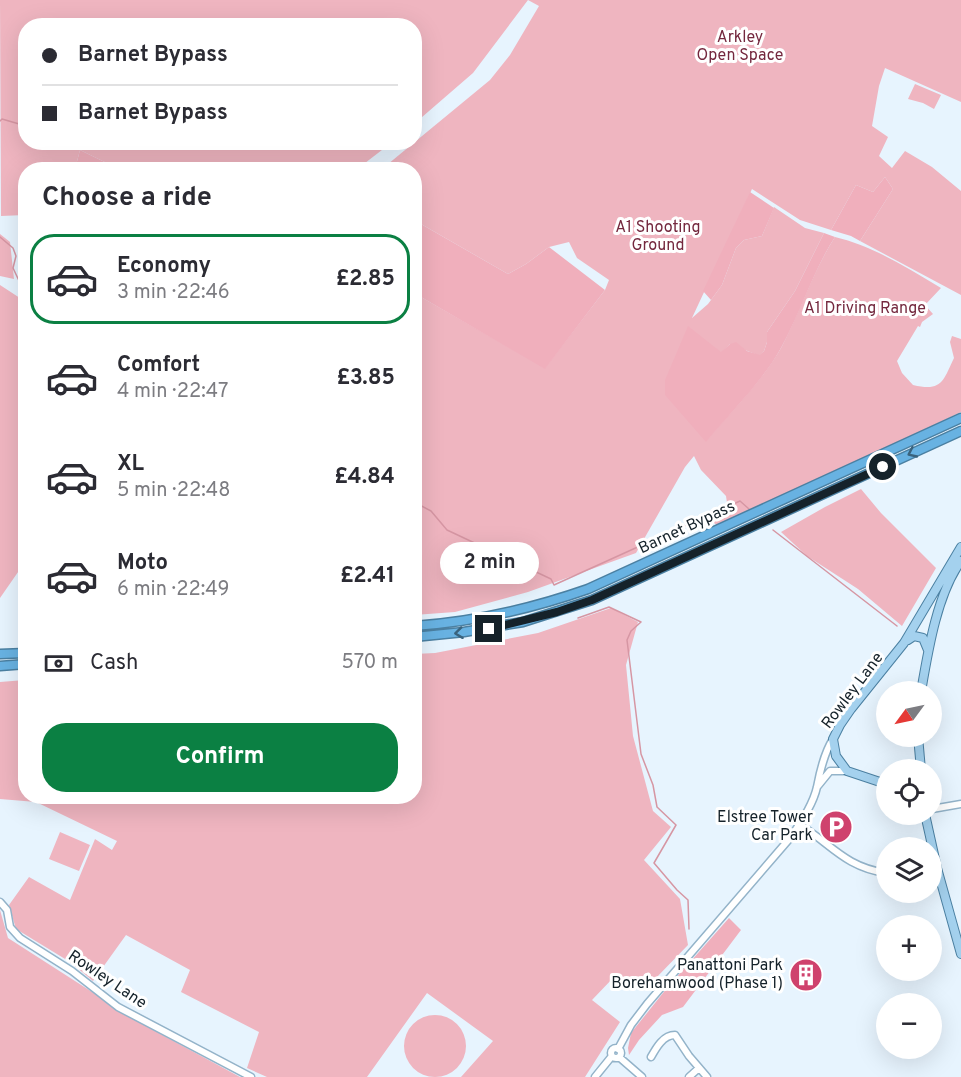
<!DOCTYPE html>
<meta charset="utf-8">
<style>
:root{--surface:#fff;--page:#f2f2f3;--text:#2b2b33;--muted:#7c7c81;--line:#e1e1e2;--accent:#0b8043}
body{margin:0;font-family:Overpass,sans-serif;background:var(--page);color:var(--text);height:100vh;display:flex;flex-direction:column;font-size:22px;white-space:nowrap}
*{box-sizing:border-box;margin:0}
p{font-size:20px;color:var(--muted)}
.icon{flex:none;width:33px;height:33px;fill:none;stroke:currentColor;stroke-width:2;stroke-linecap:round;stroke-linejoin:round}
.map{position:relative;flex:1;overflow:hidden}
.drawer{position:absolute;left:18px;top:162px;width:404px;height:642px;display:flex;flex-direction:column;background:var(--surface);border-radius:24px;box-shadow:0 6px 24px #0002}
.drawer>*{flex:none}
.banner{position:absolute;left:18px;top:18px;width:404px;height:132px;border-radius:24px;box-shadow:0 6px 24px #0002;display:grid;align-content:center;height:132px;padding:0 24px;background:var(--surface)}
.needle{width:39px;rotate:237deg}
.fabs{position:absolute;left:876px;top:681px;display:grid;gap:12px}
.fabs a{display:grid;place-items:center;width:66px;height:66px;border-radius:50%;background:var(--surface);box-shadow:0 6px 24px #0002;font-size:30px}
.end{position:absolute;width:27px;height:27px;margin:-14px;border:8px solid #15222a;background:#fff;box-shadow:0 0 0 3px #fff}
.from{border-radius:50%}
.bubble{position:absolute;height:42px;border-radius:21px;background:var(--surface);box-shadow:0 6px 24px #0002;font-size:20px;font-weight:700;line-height:42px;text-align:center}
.banner b{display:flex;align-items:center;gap:21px;height:57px;font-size:22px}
.banner b+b{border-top:2px solid var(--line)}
.banner i{width:15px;height:15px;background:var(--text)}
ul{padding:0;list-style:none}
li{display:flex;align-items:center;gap:18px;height:90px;margin:0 12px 9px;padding:0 12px;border:3px solid transparent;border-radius:24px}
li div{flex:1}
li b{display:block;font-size:22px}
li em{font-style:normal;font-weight:700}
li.selected{border-color:var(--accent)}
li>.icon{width:54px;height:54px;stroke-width:1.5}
h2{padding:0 24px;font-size:27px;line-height:72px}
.pay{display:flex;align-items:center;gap:15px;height:66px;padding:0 24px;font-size:22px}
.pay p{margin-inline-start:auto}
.action{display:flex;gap:12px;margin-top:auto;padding:12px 24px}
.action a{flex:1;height:69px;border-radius:24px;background:var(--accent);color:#fff;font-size:24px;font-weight:700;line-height:69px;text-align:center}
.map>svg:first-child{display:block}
.green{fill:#efb5c0}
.forest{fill:#f0afbc}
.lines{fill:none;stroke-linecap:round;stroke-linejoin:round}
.stream{stroke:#d696a3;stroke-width:1.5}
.minor-casing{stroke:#93b3c9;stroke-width:9}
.major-casing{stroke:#4b80a2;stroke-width:10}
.highway-casing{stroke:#4b80a2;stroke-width:11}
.minor{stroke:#fff;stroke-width:6}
.major{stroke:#a4d1ee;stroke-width:8}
.highway{stroke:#68b2e2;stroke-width:8}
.oneway{stroke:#3a637d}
.route{stroke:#15222a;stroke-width:8}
.labels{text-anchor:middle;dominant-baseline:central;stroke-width:6;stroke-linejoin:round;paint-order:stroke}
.park-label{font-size:16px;fill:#74283e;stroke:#fff}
.street-label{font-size:16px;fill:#15222a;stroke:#fff}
.poi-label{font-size:16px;fill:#15222a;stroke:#fff;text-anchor:end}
</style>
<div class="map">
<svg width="961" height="1077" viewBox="0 0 961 1077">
<rect width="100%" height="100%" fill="#e7f4fe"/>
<path class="green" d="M0,0H528L473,73L414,124V26H26V142L391,143L356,170L119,169L80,150L75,169L26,170L25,215L1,216Z
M528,0H961V102L885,68L879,86L872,126L888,137L879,156L892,168L905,151L932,167L961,191V295L860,241L893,189L885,177L873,192L856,185L831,230L800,220L752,189L692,318L708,304L722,285L736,248L744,240L762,236L774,207L805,228L824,233L795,291L767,332V342L764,351L760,356L730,344L721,353L706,441C730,413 763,380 781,348C800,312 813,271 835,237C873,246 908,268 941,288L925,305L933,314L922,322L920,327L918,326L897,361L902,373L913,385C942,392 943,381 954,358L950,342L952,336L961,339V412L824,478L717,525L714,523L709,512L727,503L726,496L701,470L694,456L685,467L636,553L528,592L455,612L414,615V293L545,368L605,290L609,280L577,258L569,242L549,247L526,264L508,274L414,220V170L382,169L490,80L510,55L539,6Z
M915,84L941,95L934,109L923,103L908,99Z
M0,234L10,242L14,279L0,276Z
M0,285L26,302L25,562L0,598Z
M861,489L881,513L936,568L902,626L858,589L807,556L781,532L825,507Z
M611,608L638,622L626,665L633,736L653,811L671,827L644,860L680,899L688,945L655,979L646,973L633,986L614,977L592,1000L620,1022L585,1077H461L493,1041L427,993L367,1077H267L247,1068L259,1032L181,992L190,970L126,935L93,981L70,962L16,929L9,905L29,877L70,900L95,839L112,850L117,841L36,802L0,799V682L25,680L26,796H414V654L435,653L538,633Z
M60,832L90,845L79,871L49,859Z
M0,910L8,938L142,1024L240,1077H0Z
M404 1046a31 31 0 1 1 62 0a31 31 0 1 1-62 0Z"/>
<path class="forest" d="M80,150L119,169H75Z
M885,177L893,189L860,241L851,236L831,230L856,185L873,192Z
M750,192L774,208L762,236L744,240L736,248L722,285L711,300L703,291Z
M414,220L508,274L526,264L549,247L605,290L545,369L414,293Z
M824,233L835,237C813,271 801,312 781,348C763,381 730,413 706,442L665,395V380L688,326L721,352L730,344L736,342L747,351L760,355L764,351L767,342V332L795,291Z
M729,918L741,930L683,1007L662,1015L639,1040L629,1055L628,1048L631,1033L667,988Z"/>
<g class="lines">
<path class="stream" d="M0,121L2,119L26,126
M0,237L13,248L16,256L13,268L21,285L26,288
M414,502L431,511L447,530L551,579L554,585L706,516
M714,513L740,501L749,509
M773,530L897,626
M578,618L609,607L641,622L631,631L627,640L641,754L653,785L657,807L676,825L654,863L677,890L688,900L689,929"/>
<g class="minor-casing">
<path id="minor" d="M817,787L830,771H847
M932,809L961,804
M799,824C831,844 845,867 886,873
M0,902L7,910L10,927L20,938L72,971L118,1007L251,1077
M611 1053a5 5 0 1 1 10 0a5 5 0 1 1-10 0Z
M618,1049L631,1025L647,1004L791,837C800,823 813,805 817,787C820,771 824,753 833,739
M619,1057L642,1077
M651,1057C656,1048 663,1035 675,1035L689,1056L707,1077
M595,1077L612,1056
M689,1077L699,1068"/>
</g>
<g class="major-casing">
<path id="major" d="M908,640L914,636L923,638L928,650
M921,692C928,651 937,594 961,561
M918,736L921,770
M886,784L847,771L836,756L833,739L840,725L851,709L904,643L961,547
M925,814L937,868L961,954"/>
</g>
<g class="highway-casing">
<path id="highway" d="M414,626C474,622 531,609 588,589L961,418
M414,637L464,632L523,622L592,600L961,431
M0,654L26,653
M0,666L26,664"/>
</g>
<use href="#minor" class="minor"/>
<use href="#major" class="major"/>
<use href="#highway" class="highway"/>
</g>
<defs><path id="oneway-chevron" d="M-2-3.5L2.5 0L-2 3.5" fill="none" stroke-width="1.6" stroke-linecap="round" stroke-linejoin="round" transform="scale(1.5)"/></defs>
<g class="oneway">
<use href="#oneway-chevron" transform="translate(912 453) rotate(155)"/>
<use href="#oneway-chevron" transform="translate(459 633) rotate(173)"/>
</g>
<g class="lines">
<path class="route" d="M489,629L557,612L592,600L883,467"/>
</g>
<defs>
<g id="parking-disc" transform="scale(1.725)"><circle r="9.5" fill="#cf426d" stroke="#fff"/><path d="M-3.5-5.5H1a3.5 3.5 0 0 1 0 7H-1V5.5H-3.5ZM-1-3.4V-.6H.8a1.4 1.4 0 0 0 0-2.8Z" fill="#fff"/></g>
<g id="building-disc" transform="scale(1.725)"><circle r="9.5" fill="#cf426d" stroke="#fff"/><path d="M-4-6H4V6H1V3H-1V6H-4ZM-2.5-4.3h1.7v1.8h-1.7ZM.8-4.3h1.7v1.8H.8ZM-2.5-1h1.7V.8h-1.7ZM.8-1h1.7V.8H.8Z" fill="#fff"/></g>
</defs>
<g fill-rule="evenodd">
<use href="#parking-disc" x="836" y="827"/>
<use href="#building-disc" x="806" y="975"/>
</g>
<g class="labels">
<g class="park-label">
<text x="740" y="38">Arkley<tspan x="740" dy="18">Open Space</tspan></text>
<text x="658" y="228">A1 Shooting<tspan x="658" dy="18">Ground</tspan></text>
<text x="865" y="309">A1 Driving Range</text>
</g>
<g class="street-label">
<text transform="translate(687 528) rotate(-25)">Barnet Bypass</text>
<text transform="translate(853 691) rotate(-53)">Rowley Lane</text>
<text transform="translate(107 980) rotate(34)">Rowley Lane</text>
</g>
<g class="poi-label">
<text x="813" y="818">Elstree Tower<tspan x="813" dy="18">Car Park</tspan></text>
<text x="783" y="966">Panattoni Park<tspan x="783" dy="18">Borehamwood (Phase 1)</tspan></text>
</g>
</g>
</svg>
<div class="fabs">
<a><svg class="needle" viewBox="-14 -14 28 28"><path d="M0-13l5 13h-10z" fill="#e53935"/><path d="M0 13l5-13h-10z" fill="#7c7c81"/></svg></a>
<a><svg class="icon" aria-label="locate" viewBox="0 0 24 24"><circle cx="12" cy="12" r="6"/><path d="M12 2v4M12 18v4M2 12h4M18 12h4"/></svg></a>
<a><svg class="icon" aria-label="layers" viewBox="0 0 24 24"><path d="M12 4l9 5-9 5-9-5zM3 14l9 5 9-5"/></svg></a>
<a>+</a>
<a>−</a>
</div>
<i class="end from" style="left:883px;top:467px"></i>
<i class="end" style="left:489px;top:629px"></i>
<div class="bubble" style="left:440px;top:542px;width:99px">2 min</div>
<div class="banner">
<b><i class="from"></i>Barnet Bypass</b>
<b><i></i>Barnet Bypass</b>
</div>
<section class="drawer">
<h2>Choose a ride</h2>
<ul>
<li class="selected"><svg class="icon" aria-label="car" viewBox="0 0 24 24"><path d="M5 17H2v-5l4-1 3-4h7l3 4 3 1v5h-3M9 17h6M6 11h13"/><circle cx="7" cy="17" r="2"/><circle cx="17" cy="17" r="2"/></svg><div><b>Economy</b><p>3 min · 22:46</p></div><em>£2.85</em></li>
<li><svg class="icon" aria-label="car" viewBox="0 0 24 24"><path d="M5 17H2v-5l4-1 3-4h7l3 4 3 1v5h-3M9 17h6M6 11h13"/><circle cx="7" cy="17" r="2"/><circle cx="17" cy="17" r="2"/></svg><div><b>Comfort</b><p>4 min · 22:47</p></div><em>£3.85</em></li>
<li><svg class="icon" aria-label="car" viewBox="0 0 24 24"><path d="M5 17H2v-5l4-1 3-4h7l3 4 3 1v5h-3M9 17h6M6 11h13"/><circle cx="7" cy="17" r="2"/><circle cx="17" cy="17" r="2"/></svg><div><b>XL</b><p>5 min · 22:48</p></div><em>£4.84</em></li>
<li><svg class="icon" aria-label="car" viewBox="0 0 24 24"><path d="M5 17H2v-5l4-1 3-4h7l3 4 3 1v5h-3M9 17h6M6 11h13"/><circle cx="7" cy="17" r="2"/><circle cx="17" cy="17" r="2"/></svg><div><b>Moto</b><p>6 min · 22:49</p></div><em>£2.41</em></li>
</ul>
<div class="pay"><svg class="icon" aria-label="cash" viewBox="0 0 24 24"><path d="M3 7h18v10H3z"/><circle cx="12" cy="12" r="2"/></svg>Cash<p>570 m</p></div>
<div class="action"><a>Confirm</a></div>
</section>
</div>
